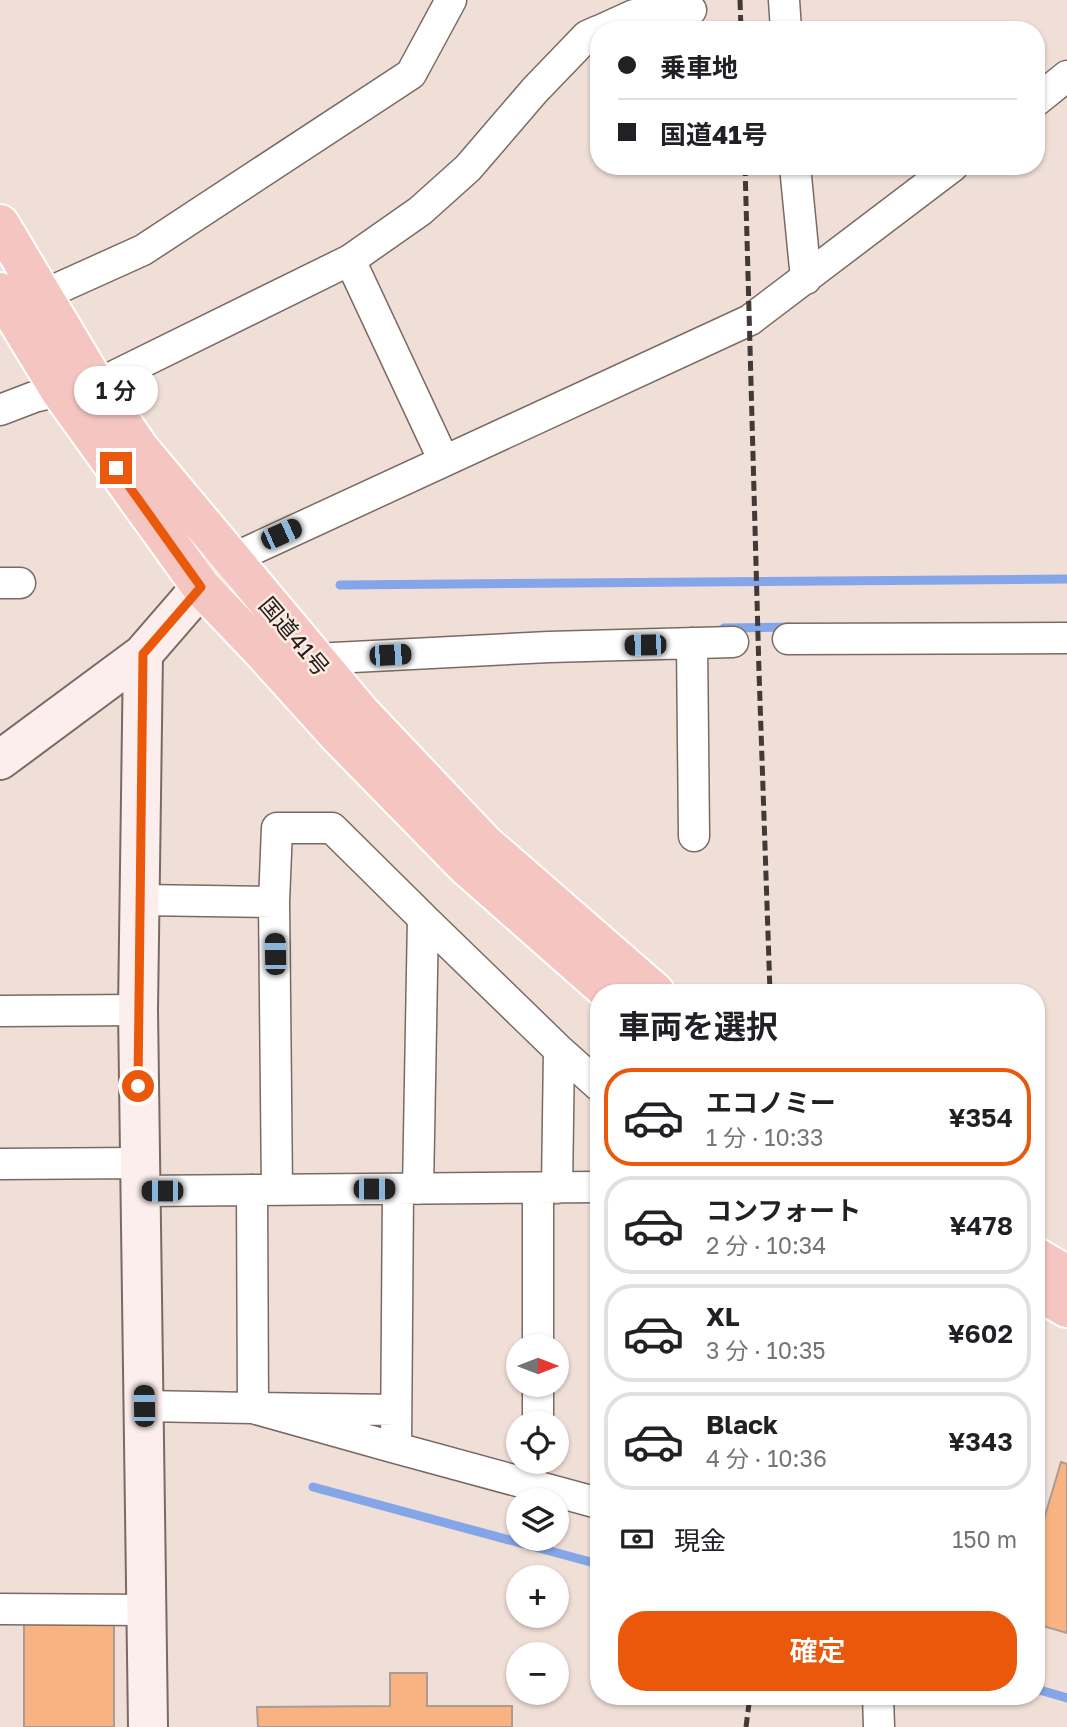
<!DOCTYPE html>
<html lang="ja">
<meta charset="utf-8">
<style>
:root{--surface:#fff;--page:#f6f6f6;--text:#202124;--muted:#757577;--line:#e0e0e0;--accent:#ea580c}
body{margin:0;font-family:"Golos Text","Noto Sans JP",sans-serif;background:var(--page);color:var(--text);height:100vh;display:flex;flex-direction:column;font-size:26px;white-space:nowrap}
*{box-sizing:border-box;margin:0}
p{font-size:23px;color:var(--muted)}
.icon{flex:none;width:38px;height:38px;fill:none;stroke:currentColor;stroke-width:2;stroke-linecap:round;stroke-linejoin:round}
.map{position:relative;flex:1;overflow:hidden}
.sheet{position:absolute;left:590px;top:984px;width:455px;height:721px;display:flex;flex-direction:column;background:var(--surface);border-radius:28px;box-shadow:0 2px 5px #0004}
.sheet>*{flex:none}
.hud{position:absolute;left:590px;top:21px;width:455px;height:154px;border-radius:28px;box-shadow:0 2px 5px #0004;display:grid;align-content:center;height:154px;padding:0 28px;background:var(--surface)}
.needle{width:46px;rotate:90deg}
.controls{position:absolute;left:506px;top:1334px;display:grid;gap:14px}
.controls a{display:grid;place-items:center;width:63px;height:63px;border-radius:50%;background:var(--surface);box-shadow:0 2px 5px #0004;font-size:35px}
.end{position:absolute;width:32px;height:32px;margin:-16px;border:9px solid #ea580c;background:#fff;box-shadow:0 0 0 4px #fff}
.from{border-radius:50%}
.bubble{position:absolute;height:49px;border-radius:24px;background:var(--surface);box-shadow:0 2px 5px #0004;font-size:23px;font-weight:600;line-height:49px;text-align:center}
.car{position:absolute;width:21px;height:42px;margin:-21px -10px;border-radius:9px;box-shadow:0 0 5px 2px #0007;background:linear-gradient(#222 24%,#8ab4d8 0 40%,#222 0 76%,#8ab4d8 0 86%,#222 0)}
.hud b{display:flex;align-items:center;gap:24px;height:66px;font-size:26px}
.hud b+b{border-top:2px solid var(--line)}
.hud i{width:18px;height:18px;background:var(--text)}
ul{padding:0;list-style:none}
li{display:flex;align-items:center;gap:21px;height:98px;margin:0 14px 10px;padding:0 14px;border:4px solid var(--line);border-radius:28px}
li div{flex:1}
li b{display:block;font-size:26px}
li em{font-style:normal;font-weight:600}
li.on{border-color:var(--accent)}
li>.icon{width:63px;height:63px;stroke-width:1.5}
h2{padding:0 28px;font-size:32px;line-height:84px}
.pay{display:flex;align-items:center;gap:18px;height:77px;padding:0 28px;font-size:26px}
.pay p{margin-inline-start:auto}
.primary-button{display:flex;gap:14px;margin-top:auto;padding:14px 28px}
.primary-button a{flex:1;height:80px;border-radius:28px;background:var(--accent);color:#fff;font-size:28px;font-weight:600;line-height:80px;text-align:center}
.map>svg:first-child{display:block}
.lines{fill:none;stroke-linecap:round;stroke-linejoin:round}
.stream{stroke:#84a5e8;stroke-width:9}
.building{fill:#f9b281;stroke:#ab9c93;stroke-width:2}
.street-casing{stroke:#796a63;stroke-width:33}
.secondary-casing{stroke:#796a63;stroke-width:42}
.highway-casing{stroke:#fff;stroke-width:42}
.street{stroke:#fff;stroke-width:30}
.secondary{stroke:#fceeec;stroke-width:38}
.highway{stroke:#f5c6c1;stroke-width:38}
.rail{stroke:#413a36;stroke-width:5;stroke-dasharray:10 5;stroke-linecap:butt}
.route{stroke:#ea580c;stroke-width:9}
.labels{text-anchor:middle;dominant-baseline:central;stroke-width:5;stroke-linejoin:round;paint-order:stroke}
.street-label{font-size:23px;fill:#26201d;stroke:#feece4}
</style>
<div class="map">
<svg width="1067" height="1727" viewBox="0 0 1067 1727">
<rect width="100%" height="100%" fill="#f0dfd7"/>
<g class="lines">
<path class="stream" d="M340,585L1067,579
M724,628L790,627
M313,1487L598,1564
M1036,1689L1067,1698"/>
</g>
<path class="building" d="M1061,1462L1067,1464V1633L1036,1624V1546Z
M114,1619V1727H24V1620Z
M390,1673H427V1706H512V1727H258L257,1707L390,1706Z"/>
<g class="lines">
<g class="street-casing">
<path id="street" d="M784,0L786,30
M601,30L634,15L691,10
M1036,101L1067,76
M795,166L806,279
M41,296L143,250L411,74L451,0
M96,385L350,260
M0,410L34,397L60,391
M444,461L350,260L420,211L468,168L535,90L587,36L598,31
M232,559L750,320L953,166
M0,583H20
M788,639L1067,638
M692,643L694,836
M314,659L549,647L733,642
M140,900L274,902L277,1190
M274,902L277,828H332L423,918L418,1189
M423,918L559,1050L557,1188
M0,1011L138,1010
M559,1050L598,1085
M0,1164L139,1163
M538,1188V1346
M398,1189L396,1448L598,1503
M139,1191L598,1187
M538,1384V1423
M143,1406L253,1408L252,1190
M396,1448L253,1408L396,1410
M0,1609L147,1610
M878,1696L879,1727"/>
</g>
<g class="secondary-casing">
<path id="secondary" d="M143,654L138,1010L148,1727
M0,760L143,654L201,587L232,559"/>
</g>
<g class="highway-casing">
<path id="highway" d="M0,224L96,385L140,449L360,712L485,844L655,992
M0,292L60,391L201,587L263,652L337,734L466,866L609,992
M1036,1257L1067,1275
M1036,1290L1067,1308"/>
</g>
<use href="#street" class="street"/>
<use href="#secondary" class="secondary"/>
<use href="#highway" class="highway"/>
<path class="rail" d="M740,0L741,30
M745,166L759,672L770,992
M746,1727L750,1696"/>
</g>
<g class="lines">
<path class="route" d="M116,468L201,587L143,654L138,1086"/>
</g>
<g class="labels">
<g class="street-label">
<text transform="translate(295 636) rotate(50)">国道41号</text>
</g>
</g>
</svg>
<div class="controls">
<a><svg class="needle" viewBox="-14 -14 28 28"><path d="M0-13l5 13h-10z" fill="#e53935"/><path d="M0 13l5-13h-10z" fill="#757577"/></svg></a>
<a><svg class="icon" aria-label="locate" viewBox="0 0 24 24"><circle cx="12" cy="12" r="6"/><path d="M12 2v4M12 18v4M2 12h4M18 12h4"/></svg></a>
<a><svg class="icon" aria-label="layers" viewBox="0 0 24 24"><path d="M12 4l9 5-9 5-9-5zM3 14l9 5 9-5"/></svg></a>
<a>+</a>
<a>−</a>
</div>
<i class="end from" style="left:138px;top:1086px"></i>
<i class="end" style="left:116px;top:468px"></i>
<div class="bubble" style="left:74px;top:366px;width:84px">1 分</div>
<i class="car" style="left:281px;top:534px;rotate:66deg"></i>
<i class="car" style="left:645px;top:645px;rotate:269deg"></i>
<i class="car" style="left:390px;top:655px;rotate:87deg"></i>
<i class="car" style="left:275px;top:954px;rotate:359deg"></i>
<i class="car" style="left:374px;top:1189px;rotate:90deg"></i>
<i class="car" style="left:162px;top:1191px;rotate:270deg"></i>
<i class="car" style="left:144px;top:1406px;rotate:359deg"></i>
<div class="hud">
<b><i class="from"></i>乗車地</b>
<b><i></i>国道41号</b>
</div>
<section class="sheet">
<h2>車両を選択</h2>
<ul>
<li class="on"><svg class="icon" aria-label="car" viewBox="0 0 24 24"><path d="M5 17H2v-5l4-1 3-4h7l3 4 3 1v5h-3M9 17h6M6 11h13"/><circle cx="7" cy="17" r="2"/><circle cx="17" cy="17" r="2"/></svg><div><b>エコノミー</b><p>1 分 · 10:33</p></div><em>¥354</em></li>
<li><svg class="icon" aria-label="car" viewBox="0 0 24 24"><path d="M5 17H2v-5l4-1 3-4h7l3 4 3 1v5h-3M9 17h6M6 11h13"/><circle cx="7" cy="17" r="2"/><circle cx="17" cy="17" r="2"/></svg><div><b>コンフォート</b><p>2 分 · 10:34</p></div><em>¥478</em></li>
<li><svg class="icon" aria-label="car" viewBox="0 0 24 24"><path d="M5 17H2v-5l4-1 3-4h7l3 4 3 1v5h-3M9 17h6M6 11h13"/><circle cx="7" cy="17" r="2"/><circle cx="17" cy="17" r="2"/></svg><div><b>XL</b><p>3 分 · 10:35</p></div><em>¥602</em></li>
<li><svg class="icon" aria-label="car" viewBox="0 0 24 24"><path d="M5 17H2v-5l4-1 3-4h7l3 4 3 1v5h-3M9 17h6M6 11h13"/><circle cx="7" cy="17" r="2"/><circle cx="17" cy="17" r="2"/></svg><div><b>Black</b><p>4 分 · 10:36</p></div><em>¥343</em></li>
</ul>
<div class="pay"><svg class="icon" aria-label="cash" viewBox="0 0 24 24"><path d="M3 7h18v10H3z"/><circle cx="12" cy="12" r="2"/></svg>現金<p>150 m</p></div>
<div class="primary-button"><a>確定</a></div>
</section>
</div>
